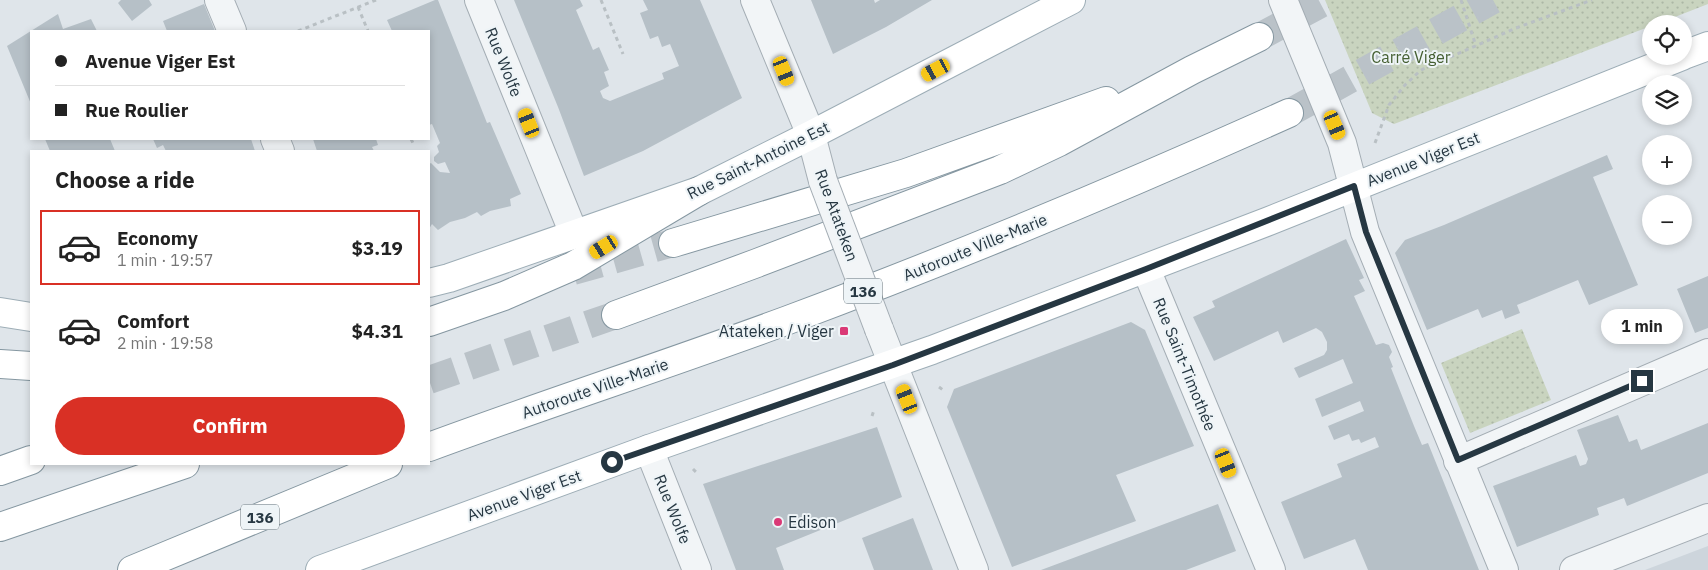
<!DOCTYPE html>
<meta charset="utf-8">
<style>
:root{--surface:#fff;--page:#f6f6f6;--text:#222;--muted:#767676;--line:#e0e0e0;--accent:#d93025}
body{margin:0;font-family:"IBM Plex Sans",sans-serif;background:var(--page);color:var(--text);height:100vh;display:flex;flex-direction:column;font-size:19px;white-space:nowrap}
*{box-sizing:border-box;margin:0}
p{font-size:16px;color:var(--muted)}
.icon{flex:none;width:28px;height:28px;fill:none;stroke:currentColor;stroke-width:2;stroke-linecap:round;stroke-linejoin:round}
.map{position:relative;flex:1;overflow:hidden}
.drawer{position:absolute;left:30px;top:150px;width:400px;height:315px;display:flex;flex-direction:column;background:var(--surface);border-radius:0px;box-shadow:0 2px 8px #0003}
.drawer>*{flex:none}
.top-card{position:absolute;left:30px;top:30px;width:400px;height:110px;border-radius:0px;box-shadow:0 2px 8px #0003;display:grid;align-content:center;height:110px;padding:0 25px;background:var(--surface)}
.fabs{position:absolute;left:1642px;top:15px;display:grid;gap:10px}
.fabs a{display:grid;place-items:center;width:50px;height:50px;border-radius:50%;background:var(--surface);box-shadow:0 2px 8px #0003;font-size:25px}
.end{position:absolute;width:22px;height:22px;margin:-11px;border:6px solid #263742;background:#fff;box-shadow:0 0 0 2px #fff}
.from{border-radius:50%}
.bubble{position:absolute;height:35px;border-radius:18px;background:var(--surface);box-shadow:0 2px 8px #0003;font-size:16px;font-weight:700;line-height:35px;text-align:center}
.car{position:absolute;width:15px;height:30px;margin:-15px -8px;border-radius:6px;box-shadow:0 0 4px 1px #0007;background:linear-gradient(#f5c518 24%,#345 0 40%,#f5c518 0 76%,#345 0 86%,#f5c518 0)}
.top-card b{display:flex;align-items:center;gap:18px;height:48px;font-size:19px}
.top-card b+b{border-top:1px solid var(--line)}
.top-card i{width:12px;height:12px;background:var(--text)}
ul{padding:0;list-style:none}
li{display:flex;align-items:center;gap:15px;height:75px;margin:0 10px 8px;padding:0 15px;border:2px solid transparent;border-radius:0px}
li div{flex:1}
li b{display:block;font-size:19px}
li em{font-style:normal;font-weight:700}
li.on{border-color:var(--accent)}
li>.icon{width:45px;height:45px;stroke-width:1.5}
h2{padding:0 25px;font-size:22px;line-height:60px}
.action{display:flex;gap:10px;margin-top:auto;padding:10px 25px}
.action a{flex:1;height:58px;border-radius:30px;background:var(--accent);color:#fff;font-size:20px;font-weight:700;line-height:58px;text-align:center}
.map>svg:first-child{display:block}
.built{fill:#cdd5dc}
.grass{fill:url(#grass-dots)}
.building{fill:#b6c0c7}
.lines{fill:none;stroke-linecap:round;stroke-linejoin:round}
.highway-tunnel{stroke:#bac2c8;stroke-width:28;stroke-dasharray:28 14;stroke-linecap:butt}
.minor-casing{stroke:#a4adb4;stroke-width:30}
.major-casing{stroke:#9dadb6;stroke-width:30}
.highway-casing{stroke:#8597a1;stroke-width:30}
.path{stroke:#b9c0c4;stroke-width:3;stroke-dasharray:4 4;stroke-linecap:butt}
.minor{stroke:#f2f5f7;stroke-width:28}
.major{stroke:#fff;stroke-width:28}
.highway{stroke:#fff;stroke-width:28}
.minor-bridge-casing{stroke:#a4adb4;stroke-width:30;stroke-linecap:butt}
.minor-bridge{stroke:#f2f5f7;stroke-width:28}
.route{stroke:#263742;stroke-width:6}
.poi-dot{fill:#da3976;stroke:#eef4f7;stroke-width:2}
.labels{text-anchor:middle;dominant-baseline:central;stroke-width:4;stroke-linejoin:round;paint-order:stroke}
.shield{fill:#eef4f7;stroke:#627078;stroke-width:1}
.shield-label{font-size:15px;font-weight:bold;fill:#263742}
.park-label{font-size:16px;fill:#455f32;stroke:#eef4f7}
.street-label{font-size:16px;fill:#263742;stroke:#eef4f7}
.poi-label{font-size:16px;fill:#263742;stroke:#eef4f7;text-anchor:end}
</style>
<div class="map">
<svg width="1708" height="570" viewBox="0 0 1708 570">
<defs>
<pattern id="grass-dots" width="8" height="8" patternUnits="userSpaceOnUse" patternTransform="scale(1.25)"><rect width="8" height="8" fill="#c9d4bf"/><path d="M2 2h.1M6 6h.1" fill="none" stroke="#acb7a5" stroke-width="1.8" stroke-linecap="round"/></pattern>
</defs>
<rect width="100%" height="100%" fill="#dfe5ea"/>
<path class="built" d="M1708,546V570H1645Z"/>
<path class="grass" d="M1325,0H1708V4L1657,24H1651V26L1394,124L1372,113Z
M1522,329L1551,400L1470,433L1441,363Z"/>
<path class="building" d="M121,0H149L152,5L132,21L118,3Z
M435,0H438L487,123L490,122L521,194L510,199L511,206L490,211L481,216L477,212L465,218L450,222L438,230L432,224L429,229V164L431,163L440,172L450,173L445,162L438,164L434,161V157L439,152L437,146L440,143L432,124L429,125V31H392L387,20Z
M514,0H580L583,6L576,10L593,50L599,47L609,70L604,72L609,86L600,91L603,98L610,101L664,79L662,73L679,66L670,44L662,47L658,36L650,39L640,13L648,10L643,0H700L742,98L643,151L584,176L558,107Z
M811,0H874L875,3L880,0H932L886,27L833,54Z
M204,4L215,31H167L163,21Z
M58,14L63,29L91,19L97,31H31V104L7,46Z
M45,139H110L115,151H50Z
M153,139H251L255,151H166L163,145L157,148Z
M313,139H376L378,145L372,147L374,151H317Z
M1607,155L1613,169L1593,177L1638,285L1589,305L1578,280L1517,305L1520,313L1505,319L1502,310L1482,318L1478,309L1427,330L1395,253L1405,240L1444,225Z
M1346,239L1364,278L1359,280L1365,291L1354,296L1376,345L1383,343L1389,345L1392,352L1389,357L1393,367L1391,368L1414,426L1422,445L1428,443L1479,570H1368L1355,539L1304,559L1281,502L1342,477L1337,464L1379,447L1375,437L1361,443L1359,439L1352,441L1349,434L1334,440L1328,426L1364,411L1360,401L1322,417L1315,399L1353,383L1343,359L1299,378L1294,368L1324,355L1327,350V342L1322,332L1316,328L1283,343L1278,331L1214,361L1193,317L1215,307L1212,301Z
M1708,276V328L1695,333L1677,289Z
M1131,322L1145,330L1194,446L1116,475L1136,521L1012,567L947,407L954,389Z
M1618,415L1629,442L1637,439L1641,450L1708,423V473L1627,506L1624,498L1597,508L1599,515L1517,547L1493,486L1576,455L1580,466L1586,464L1588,459L1577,430Z
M877,427L902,497L776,548L784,570H736L703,484Z
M1218,504L1236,551L1186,570H1041Z
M913,518L933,570H874L862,538Z"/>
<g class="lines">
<path class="highway-tunnel" d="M1259,37L1328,0
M1289,113L1493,0
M573,271L673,243
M429,380L616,315"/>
<g class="minor-casing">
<path id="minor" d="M219,0L232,31
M479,0L574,234
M755,0L811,135L823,181
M1283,0L1342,143L1365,232L1504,570
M275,139L280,151
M1146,269L1271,570
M879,329L974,570
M649,449L697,570
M1458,461L1708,353
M1574,570L1708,518"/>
</g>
<g class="major-casing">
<path id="major" d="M1684,55L1708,46
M429,283L449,278L699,191L811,135L1071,0
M0,312L31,317
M320,570L649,449L932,350L1269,221L1682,56"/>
</g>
<g class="highway-casing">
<path id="highway" d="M673,243L906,173L1106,101
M616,315L757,263L1000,170L1059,142L1192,70L1259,37
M429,322L504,296L573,266L699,191
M0,364L31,366
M429,447C548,403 669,364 788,320C957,257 1124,187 1289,113
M0,471L31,460
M0,527L185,464
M132,570L388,464"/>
</g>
<path class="path" d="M601,0L623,54
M1461,0L1476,46
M358,7L368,31
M298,31L376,0
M411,139L414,145
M1375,143L1389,105L1405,85L1421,70L1516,28L1592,0
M939,387L943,390
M872,416L874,410
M693,469L697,473"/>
<use href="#minor" class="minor"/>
<use href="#major" class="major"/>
<use href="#highway" class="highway"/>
<g class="minor-bridge-casing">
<path id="minor-bridge" d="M823,181L879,329"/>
</g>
<use href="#minor-bridge" class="minor-bridge"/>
</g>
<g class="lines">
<path class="route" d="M612,462L893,365L1146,269L1354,186L1366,232L1458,460L1642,381"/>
</g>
<g class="poi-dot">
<rect x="839" y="326" width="10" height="10" rx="2.5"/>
<circle cx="778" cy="522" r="5"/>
</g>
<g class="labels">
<g class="shield">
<rect x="844" y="278.5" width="38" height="25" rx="4"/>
<rect x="241" y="504.5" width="38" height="25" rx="4"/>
</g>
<g class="shield-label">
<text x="863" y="291">136</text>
<text x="260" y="517">136</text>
</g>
<g class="park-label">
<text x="1411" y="57">Carré Viger</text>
</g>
<g class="street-label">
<text transform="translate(504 62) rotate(68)">Rue Wolfe</text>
<text transform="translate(1423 159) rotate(-22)">Avenue Viger Est</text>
<text transform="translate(758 160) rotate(-26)">Rue Saint-Antoine Est</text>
<text transform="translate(837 215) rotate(70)">Rue Atateken</text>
<text transform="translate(975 247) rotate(-22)">Autoroute Ville-Marie</text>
<text transform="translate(1185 364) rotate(68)">Rue Saint-Timothée</text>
<text transform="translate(595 388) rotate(-19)">Autoroute Ville-Marie</text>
<text transform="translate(524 495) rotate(-20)">Avenue Viger Est</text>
<text transform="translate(673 509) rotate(68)">Rue Wolfe</text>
</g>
<g class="poi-label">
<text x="834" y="331">Atateken / Viger</text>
<text x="788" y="522" text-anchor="start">Edison</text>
</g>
</g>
</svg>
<div class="fabs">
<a><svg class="icon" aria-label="locate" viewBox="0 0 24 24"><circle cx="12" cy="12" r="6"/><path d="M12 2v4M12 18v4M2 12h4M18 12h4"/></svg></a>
<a><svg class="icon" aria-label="layers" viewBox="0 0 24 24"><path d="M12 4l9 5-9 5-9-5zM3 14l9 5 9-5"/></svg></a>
<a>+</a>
<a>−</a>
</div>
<i class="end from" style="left:612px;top:462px"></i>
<i class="end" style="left:1642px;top:381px"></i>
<div class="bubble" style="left:1601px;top:309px;width:82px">1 min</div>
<i class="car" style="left:936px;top:70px;rotate:242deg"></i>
<i class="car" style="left:784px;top:71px;rotate:158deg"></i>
<i class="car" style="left:529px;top:123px;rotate:338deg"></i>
<i class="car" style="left:1335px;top:125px;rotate:157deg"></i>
<i class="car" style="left:604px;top:247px;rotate:239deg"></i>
<i class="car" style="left:907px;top:399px;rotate:338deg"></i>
<i class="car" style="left:1226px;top:463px;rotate:158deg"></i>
<div class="top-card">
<b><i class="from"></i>Avenue Viger Est</b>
<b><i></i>Rue Roulier</b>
</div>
<section class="drawer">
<h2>Choose a ride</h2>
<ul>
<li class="on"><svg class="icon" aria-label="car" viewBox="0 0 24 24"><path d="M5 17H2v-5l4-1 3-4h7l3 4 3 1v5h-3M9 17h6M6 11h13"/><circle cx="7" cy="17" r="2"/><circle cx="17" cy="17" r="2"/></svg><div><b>Economy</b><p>1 min · 19:57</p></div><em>$3.19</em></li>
<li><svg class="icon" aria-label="car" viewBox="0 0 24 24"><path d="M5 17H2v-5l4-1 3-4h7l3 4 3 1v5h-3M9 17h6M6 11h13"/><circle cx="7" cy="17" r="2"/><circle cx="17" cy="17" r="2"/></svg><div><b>Comfort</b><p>2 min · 19:58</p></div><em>$4.31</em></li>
</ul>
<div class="action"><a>Confirm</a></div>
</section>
</div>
